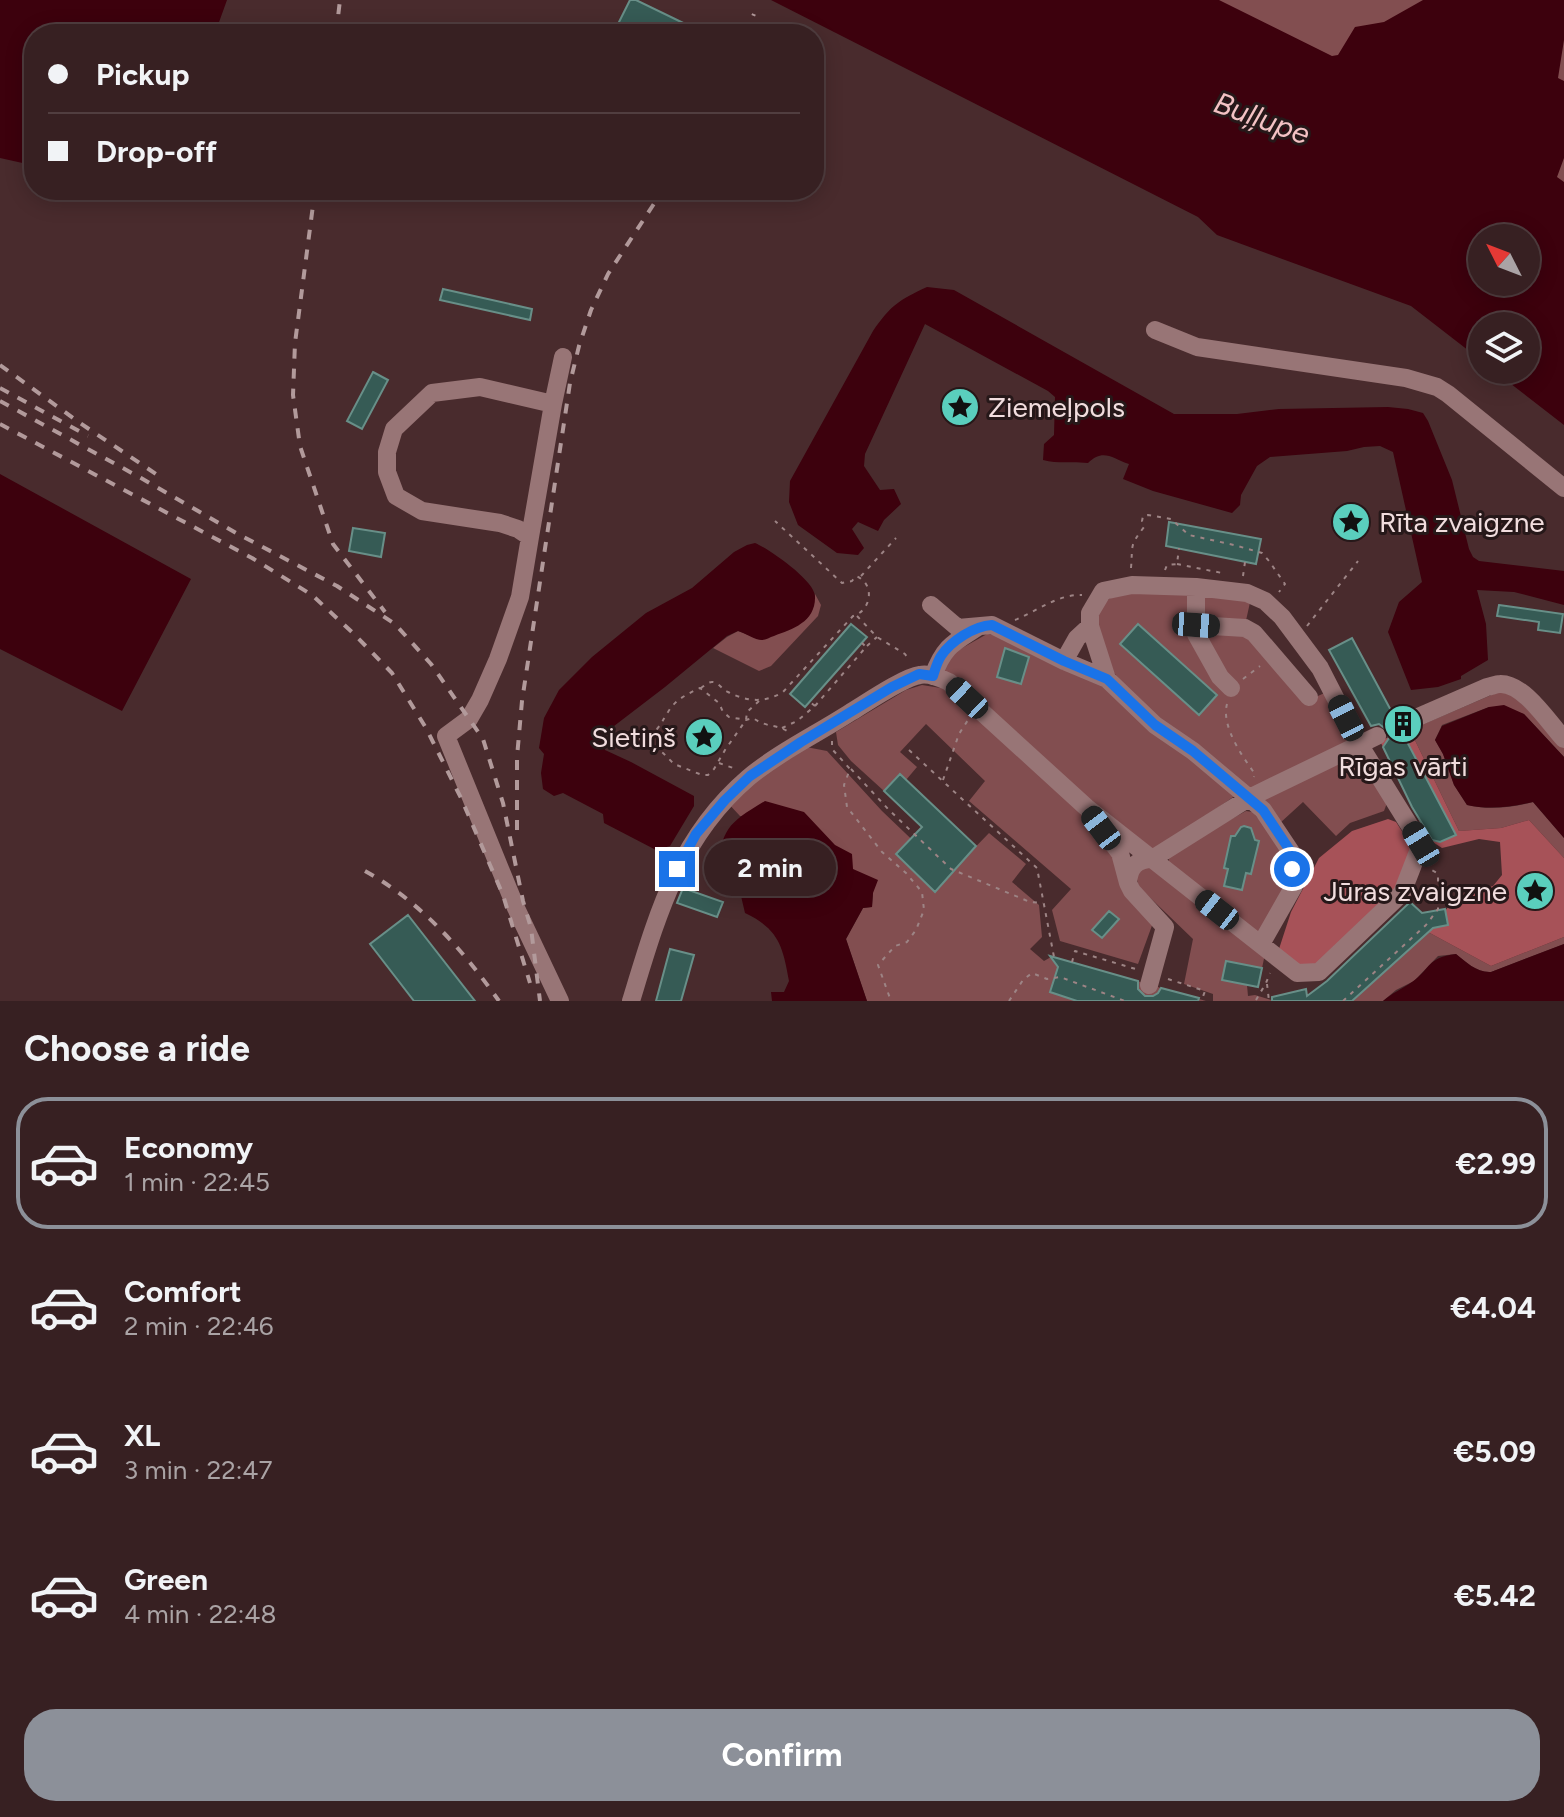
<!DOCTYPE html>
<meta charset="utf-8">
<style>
:root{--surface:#372022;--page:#422d2f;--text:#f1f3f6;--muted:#aaa3a5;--line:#513e40;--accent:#8c9099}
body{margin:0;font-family:Figtree,sans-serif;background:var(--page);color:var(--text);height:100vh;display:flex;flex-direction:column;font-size:30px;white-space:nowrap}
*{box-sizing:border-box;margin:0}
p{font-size:26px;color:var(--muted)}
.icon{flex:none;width:44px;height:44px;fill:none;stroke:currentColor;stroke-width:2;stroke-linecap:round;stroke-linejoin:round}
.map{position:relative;height:1001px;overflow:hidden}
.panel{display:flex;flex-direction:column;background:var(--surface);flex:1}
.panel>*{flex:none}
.banner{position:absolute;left:24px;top:24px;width:800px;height:176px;border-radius:32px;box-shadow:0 4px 20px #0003,0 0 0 2px var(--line);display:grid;align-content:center;height:176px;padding:0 24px;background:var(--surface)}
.needle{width:52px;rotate:312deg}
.controls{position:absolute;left:1468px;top:224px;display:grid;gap:16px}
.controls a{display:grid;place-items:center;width:72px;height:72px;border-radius:50%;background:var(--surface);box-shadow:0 4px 20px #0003,0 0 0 2px var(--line);font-size:40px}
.end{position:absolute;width:36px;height:36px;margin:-18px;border:10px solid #1a73e8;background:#fff;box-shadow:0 0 0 4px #fff}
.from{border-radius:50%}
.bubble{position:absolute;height:56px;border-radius:28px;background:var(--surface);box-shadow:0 4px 20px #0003,0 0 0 2px var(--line);font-size:26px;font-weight:700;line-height:56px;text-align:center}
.car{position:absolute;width:24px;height:48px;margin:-24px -12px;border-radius:10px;box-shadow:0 0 6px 2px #0007;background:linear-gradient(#222 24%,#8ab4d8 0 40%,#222 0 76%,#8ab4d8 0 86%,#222 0)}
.banner b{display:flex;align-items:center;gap:28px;height:76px;font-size:30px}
.banner b+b{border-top:2px solid var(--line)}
.banner i{width:20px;height:20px;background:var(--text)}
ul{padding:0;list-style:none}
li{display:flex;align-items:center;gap:24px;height:132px;margin:0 16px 12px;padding:0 8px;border:4px solid transparent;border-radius:32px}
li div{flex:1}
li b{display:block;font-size:30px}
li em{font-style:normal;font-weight:700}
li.current{border-color:var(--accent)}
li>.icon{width:72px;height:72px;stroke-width:1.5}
h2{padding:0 24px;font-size:36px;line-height:96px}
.button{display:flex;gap:16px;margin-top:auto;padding:16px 24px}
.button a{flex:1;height:92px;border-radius:32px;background:var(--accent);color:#fff;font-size:32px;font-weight:700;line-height:92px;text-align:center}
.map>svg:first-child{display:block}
.green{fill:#824e50}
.forest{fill:#a75258}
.water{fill:#3d010d;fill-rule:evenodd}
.building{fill:#365b55;stroke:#688f88;stroke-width:2}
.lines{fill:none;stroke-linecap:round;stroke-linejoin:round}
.path{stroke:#9d8485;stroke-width:2;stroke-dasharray:4 6;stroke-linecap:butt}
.minor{stroke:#987576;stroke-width:18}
.rail{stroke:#b29a9b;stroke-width:4;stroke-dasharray:10 10;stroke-linecap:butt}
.route{stroke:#1a73e8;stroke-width:10}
.labels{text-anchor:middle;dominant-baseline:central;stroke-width:6;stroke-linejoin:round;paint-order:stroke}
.poi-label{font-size:28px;fill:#f1ddde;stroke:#261819;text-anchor:start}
.water-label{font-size:30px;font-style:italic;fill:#f4c2c4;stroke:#261819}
</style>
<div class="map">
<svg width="1564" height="1001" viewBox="0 0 1564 1001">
<rect width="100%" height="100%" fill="#492b2d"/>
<path class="green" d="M1203,0H1564V197Z
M1121,592L1251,598L1245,625L1309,700L1329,691L1349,745L1253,792L1157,723L1113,672L1095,619L1107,600Z
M815,594L821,605L818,616L771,666L759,671L713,648L727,637L738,631L762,640L812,607Z
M987,634L999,635L1101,682L1239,793L1154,852L1098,812L942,669L948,656Z
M922,685L947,689L1080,807L1097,830L1154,920L1138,964L1060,941L1052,910L1071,889L969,801L985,781L926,724L900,752L917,767L906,780L899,774L884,791L851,761L838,745L836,732L906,690Z
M1509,692L1564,744V757L1524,714L1489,707L1442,725L1435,740L1443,754L1454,785L1467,805C1490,810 1510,808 1533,802L1564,838V858L1529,820L1501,828L1459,831L1410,730L1496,693Z
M801,746L827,751L882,811L950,876L960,863L989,833L1026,864L1012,882L1039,905L1042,937L1030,949L1044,961L1051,957H1054L1206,1001H867L846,939L863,908L872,907L873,893L852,869L753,817L740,816L726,801Z
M1351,754L1363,761L1387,803L1384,811L1350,823L1336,836L1303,802L1280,823L1262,798Z
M1246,811L1253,812L1287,853L1289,886L1261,931L1254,932L1168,866L1170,853Z
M1143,867L1157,868L1265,954L1262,968L1226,961L1222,979L1247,985L1248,996L1255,995L1274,1001H1213V994L1184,984L1193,939L1139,887L1136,876Z
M1428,932L1491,966L1564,937V944L1491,972C1477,973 1466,962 1456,954L1438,956L1414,981L1396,990L1383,1001H1352Z"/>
<path class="forest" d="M1405,730H1410L1459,831L1501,828L1529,820L1564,858V937L1491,966L1428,932L1458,895L1493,886L1502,875L1500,842L1479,839L1442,848L1428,839L1380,741Z
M1388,819L1396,822L1413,848L1397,888L1317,964L1301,967L1279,949L1291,912L1319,858L1352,831Z"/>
<path class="water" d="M0,0H227L218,25L216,34H34V170L27,164L0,158Z
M771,0H1219L1332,56L1338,55L1355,27L1384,22L1423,0H1564V40L1558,78L1564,81V158L1557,177L1564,182V425L1493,370H1526V326H1482V361L1411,306L1217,235L1198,217ZM1482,238H1526V282H1482Z
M927,287L954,290L1174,414H1237L1279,409L1388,407L1408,409L1423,413L1428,421L1452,480L1469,549L1473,557L1479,561L1564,571V605L1514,592L1477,590L1486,624L1488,660L1461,676V679L1438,687L1411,690L1388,632L1399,602L1422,582L1393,452L1380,446L1364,447L1347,451L1270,457L1257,466L1241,495L1240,505L1232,513L1153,491L1123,479L1129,464C1112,458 1103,448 1088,463C1072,461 1058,464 1043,460L1044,444L1054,435L1055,397L1048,391L925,324L865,454L864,466L880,490L894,489L901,504L884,520L878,531L858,522L852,529L864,548L858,555L837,553L798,525L789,502L790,481L873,331C891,305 899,300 927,287Z
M0,474L191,579L122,711L0,649Z
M755,543C769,549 814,580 815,596C816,622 793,629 774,636C770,637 766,640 762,640C755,640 745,633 738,631L727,636L665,687L601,736L605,750L631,762L694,796V806L670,846L656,850L604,823L603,814L563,793L554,796L543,789L541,773L544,754L539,748L544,718L559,690L592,657L646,613L692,588L734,552L747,545Z
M1504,705L1524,714L1564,757V838L1533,802C1510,807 1490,810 1467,805L1454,785L1443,754L1435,740L1442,726L1489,707Z
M765,801L804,812L835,845L852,854L853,869L878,880L873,893L872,907L863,908L846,939L867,1001H772L771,992H784L789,981C783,947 779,929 745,913L741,896L716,872C723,828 727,824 765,801Z
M1564,944V1001H1383C1392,993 1402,989 1412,982C1432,968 1426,958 1456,954C1466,962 1477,973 1491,972Z"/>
<path class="building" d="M630,0H636L706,34H613Z
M443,289L532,309L530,320L440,300Z
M373,372L388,380L362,429L347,421Z
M1169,522L1261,539L1256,564L1166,546Z
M353,528L385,533L381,557L349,551Z
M1499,605L1563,614L1560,633L1538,630L1539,622L1497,616Z
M851,624L867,637L805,707L790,694Z
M1138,624L1217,695L1199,715L1120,644Z
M1352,638L1394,716L1390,722L1391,729L1396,734L1404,736L1456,835L1440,842L1432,840L1412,807L1383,747L1389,738L1387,730L1379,724L1371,726L1329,650Z
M1005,648L1029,657L1021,684L997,677Z
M900,774L976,846L935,892L896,854L922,827L884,791Z
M1244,826L1251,828L1255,840L1259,841L1251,874L1246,873L1242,890L1224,886L1228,869L1224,868L1231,836H1235L1241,827Z
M683,888L723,902L717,917L677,903Z
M1410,902L1422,913L1445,909L1448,925L1433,928L1352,1001H1272V997L1306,989L1307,996L1327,981Z
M1109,911L1119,919L1102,938L1092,930Z
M408,915L475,1001H414L370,944Z
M670,949L694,955L681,1001H656Z
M1050,956L1138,981V989L1145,996H1153L1158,993L1161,988L1199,998L1198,1001H1077L1050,992L1058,967Z
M1226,961L1262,968L1258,987L1222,980Z"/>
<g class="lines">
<path class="path" d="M1177,564L1222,573
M1131,568C1133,544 1129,547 1144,527L1142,521L1143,516L1148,515L1171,519L1189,535L1234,545L1262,553L1269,561L1285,584L1279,592
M1165,570L1167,565L1177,564L1179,548
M861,576L896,538
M1243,576L1245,562
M857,616L877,637L905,654L909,660
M1015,620C1037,611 1058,594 1082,595
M1307,626L1358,561
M867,646L877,637
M1243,679L1260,666
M701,688C704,686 708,682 712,682C719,682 722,690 728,692C748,702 765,703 783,692L853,616C871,611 876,584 856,576L852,581L842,583L775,521
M759,701L747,712L746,720L725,750L714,769L708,775H702L674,764L663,753L650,744L642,742L640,739C646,733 651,734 657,729C662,723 664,718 668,712C675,700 687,694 700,688L719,703L723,712L729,717L746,720L753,718C767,728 776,724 787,731
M1227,704C1221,726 1242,756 1255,774L1254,777
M815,706L866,647L862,643
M782,728L797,721L815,706L810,702
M832,741V749L850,769L844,785L847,807L882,852L906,873L922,892L924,910L916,930L907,942L895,946L878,965L891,1001
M909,750L1037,868L1054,957
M719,763L736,769
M851,769L889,810L951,869L1030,902L1043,903
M943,780L959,734L968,720
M1072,962L1075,951L1139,970
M1168,979L1205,991L1202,999
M1267,984L1269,1001
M1256,1000L1266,983L1270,973
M1009,1001L1023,980L1032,973L1047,979L1060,977L1125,1001
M1343,1001L1426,925L1438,909V876L1437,873L1428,868"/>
<path class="minor" d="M1155,330L1197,347L1406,378L1437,387L1448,394L1564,488
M553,404L480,387L432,393L394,429L387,452V472L396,496L422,511L500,523L518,529L530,537L520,597L498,659L480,700L469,719L446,736L516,908L560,1001
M530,537L553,404L563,357
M1196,587V634L1220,677L1231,688
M931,605L958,628L992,625L1064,661L1107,679L1155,725L1193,751L1249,798L1377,736
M1196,625L1245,628L1254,633L1309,697
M1064,661L1077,638L1090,626
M933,676C944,646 953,643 978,627
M1402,724L1487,687C1492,686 1496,684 1500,684C1524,683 1549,723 1564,739
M1102,829L1120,853L1128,883L1132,891L1165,927L1149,985
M1128,883C1129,868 1136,859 1152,859L1249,798L1263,810L1291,852L1294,886L1261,944
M631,1001C657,916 678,838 748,778C779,752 817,734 851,712C866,703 904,677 920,675C930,673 940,678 949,682L1086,807L1297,973L1319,972L1402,893L1421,844L1359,744L1320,668L1282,617L1265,601L1247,593L1196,587L1132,585L1103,591L1090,613V626L1107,679"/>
<path class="rail" d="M336,34L340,0
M745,34L754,14
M315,190L295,343L293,395L300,446L333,544L385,612
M0,365L80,423L162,478
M0,388L88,436
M0,401L141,478L238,534L337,586L395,624L431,664L483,739L503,803L523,901L531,928L540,1001
M0,424L252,558L312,595L354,634L392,673L426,728L461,798L503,895L530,983
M517,830V757L522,701L570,383L579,346L591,310L608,274L663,190
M365,871C421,902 462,949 499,1001"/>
</g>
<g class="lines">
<path class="route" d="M677,869L696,834L725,800L750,776L801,742L892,687L919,674L933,676C935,670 937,662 941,656C951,641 974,626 992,625L1064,661L1107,679L1155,725L1193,751L1263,810L1291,852L1292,869"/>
</g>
<defs>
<g id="sight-disc" transform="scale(2)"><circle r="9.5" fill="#5acebd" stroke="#261819"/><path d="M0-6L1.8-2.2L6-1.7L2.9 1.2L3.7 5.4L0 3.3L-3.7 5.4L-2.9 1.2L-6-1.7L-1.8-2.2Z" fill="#111"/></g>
<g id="building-disc" transform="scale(2)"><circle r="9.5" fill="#5acebd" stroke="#261819"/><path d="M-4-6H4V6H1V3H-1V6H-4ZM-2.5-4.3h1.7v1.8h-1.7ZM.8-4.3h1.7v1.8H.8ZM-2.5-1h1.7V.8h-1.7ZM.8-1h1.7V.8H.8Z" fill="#111"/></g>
</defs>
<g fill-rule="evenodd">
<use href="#sight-disc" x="960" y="407"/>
<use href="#sight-disc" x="1351" y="522"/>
<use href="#building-disc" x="1403" y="724"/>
<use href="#sight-disc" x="704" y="737"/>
<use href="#sight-disc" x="1535" y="891"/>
</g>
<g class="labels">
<g class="poi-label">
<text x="988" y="407">Ziemeļpols</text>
<text x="1379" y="522">Rīta zvaigzne</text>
<text x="676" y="737" text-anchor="end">Sietiņš</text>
<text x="1403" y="766" text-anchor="middle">Rīgas vārti</text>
<text x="1507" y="891" text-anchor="end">Jūras zvaigzne</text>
</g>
<g class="water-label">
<text transform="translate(1262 118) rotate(20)">Buļļupe</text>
</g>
</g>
</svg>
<div class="controls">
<a><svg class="needle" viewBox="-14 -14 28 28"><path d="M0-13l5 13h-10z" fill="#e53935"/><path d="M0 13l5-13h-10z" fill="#aaa3a5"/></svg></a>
<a><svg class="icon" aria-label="layers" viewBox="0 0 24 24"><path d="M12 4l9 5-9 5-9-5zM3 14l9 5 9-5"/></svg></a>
</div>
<i class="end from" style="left:1292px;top:869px"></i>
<i class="end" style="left:677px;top:869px"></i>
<div class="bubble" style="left:704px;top:840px;width:132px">2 min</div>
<i class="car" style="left:1196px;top:625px;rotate:94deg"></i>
<i class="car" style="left:967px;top:698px;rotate:313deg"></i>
<i class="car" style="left:1346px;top:718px;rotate:333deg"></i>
<i class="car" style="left:1101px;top:828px;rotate:323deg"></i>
<i class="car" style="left:1421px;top:844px;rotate:329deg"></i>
<i class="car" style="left:1217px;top:910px;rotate:308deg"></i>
<div class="banner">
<b><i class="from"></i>Pickup</b>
<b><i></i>Drop-off</b>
</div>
</div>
<section class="panel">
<h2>Choose a ride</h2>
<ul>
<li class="current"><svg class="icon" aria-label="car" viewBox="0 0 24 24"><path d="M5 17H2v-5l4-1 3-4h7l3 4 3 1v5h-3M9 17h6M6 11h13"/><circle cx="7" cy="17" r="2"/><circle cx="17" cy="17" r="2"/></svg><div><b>Economy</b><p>1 min · 22:45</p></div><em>€2.99</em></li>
<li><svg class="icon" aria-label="car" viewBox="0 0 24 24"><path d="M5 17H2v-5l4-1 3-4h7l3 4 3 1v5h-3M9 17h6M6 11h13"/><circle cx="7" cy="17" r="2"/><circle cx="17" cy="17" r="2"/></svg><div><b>Comfort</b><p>2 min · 22:46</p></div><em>€4.04</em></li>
<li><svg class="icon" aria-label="car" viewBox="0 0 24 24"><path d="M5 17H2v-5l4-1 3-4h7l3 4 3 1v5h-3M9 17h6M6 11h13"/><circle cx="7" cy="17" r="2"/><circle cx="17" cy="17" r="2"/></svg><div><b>XL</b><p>3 min · 22:47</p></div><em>€5.09</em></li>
<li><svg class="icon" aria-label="car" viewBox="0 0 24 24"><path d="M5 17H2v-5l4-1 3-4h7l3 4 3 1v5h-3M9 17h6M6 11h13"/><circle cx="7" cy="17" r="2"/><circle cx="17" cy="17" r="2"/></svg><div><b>Green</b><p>4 min · 22:48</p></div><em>€5.42</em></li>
</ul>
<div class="button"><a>Confirm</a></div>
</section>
